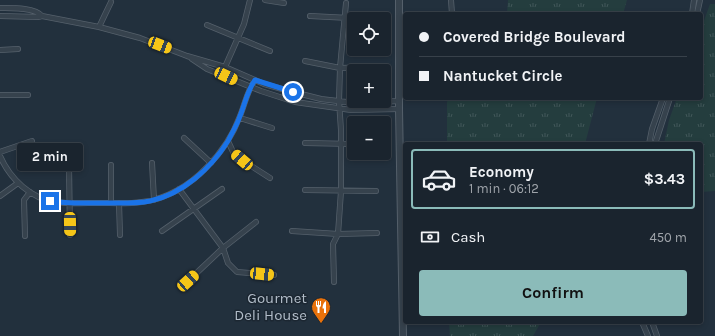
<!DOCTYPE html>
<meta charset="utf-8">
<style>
:root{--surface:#1a242e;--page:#232c36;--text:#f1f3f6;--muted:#9fa4aa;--line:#38414a;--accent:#8bbbb9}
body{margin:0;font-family:Karla,sans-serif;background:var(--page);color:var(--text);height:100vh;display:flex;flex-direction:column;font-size:15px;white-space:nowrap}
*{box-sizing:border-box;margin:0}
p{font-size:13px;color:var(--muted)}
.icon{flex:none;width:22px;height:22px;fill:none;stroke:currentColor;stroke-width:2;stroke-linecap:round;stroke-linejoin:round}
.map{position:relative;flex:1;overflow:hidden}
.drawer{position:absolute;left:403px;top:142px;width:300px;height:182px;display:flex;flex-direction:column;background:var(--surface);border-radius:4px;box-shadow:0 2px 6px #0003,0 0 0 1px var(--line)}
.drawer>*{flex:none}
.guide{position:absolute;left:403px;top:12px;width:300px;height:88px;border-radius:4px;box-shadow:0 2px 6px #0003,0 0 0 1px var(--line);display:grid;align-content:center;height:88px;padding:0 16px;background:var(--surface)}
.controls{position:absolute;left:347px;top:12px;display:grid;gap:8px}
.controls a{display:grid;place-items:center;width:44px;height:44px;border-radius:4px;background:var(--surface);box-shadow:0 2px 6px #0003,0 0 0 1px var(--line);font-size:20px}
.end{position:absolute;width:18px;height:18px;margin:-9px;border:5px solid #1a73e8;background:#fff;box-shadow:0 0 0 2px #fff}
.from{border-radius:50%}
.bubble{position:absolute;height:28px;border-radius:4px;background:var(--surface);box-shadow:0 2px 6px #0003,0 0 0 1px var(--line);font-size:13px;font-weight:700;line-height:28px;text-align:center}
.car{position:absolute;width:12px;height:24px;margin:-12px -6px;border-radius:5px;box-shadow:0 0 3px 1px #0007;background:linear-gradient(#f5c518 24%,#345 0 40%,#f5c518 0 76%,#345 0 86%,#f5c518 0)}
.guide b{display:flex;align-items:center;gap:14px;height:38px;font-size:15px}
.guide b+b{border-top:1px solid var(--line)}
.guide i{width:10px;height:10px;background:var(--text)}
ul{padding:7px 0 0;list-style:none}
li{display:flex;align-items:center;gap:12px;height:60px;margin:0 8px 6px;padding:0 8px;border:2px solid transparent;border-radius:4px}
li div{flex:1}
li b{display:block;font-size:15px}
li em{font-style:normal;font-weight:700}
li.selected{border-color:var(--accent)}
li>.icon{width:36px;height:36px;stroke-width:1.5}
.pay{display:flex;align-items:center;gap:10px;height:44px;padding:0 16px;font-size:15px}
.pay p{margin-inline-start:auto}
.cta{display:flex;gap:8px;margin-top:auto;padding:8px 16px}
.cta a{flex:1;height:46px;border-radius:4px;background:var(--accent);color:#111;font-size:16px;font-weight:700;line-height:46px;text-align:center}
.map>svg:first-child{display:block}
.grass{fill:url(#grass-tufts)}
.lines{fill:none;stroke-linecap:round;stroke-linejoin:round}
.minor-casing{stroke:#55606b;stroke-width:6}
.tertiary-casing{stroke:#55606b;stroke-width:8}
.minor{stroke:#36424d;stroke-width:4.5}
.tertiary{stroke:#36424d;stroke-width:6}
.route{stroke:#1a73e8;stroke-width:5}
.labels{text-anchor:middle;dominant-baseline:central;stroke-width:3;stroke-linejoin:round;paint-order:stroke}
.poi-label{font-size:15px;fill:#b2bdc9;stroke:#1c2732;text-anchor:end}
</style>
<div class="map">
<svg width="715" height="336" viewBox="0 0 715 336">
<defs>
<pattern id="grass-tufts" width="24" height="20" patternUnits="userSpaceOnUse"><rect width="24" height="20" fill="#243d3e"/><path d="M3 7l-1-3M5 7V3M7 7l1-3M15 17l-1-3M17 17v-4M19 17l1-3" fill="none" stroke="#415759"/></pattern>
</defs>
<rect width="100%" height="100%" fill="#22303d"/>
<path class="grass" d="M508,0H627L623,14H507Z
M710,4H715V191L701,192V144H664L669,120L677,98H701V29Z
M449,98H597L585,144H447V102Z
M449,322H541L533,336H450Z"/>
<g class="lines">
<g class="minor-casing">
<path id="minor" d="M265,0L284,3
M451,0L452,14
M0,8C11,8 35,7 42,16
M692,14L694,0
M697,14L700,0
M0,16L39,17L42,16L99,27L140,38L187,56L225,67L264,84L293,92L321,99L355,103L399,101
M310,16L369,19
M207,25L270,51
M99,27L111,2
M0,50L18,49
M192,59L207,69L261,91L295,102L351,110L399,109
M305,61L340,68L375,67
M226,76L225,67L244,24L250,0
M0,95H28
M240,118L272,128
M184,138L211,163
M228,141L234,154L242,160L270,178
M305,143L354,144
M649,144L652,129L663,98
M655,144L670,98
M0,152L32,141
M0,156C10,179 31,199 56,202C70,204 85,203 99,203C113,203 128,204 142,202C167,199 190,185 207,167C221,153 233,135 240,116C245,104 247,91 255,80
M152,163L154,200
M69,165L70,235
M111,165V203
M179,189L223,248L228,263L237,272L274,275
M305,190L376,191
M0,196L18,183
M119,203L120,235
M162,231L222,189
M292,231L338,234L377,233
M25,236L24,200L30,192
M188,281L223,248L256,222
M334,282L333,244L338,234L341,191V130L339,101L340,68L346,3
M642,322L648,336
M652,322L657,336"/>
</g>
<g class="tertiary-casing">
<path id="tertiary" d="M399,0V109L403,336"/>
</g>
<use href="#minor" class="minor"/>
<use href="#tertiary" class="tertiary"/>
</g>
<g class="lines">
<path class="route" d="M50,201C67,204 85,203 102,203C118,203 135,204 150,201C183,194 211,168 228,141C232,133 237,125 240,116C245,104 247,91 255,80L293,92"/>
</g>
<defs>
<g id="restaurant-pin" transform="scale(1)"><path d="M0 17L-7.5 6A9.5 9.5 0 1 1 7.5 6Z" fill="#e8710a" stroke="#1c2732"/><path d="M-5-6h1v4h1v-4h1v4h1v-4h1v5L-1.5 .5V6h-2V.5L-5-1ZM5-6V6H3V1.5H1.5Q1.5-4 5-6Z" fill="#fff"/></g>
</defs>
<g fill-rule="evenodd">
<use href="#restaurant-pin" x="321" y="307"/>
</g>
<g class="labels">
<g class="poi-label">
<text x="307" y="298">Gourmet<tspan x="307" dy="17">Deli House</tspan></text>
</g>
</g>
</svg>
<div class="controls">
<a><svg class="icon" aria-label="locate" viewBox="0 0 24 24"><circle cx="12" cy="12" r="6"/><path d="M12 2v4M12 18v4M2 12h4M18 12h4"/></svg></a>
<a>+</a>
<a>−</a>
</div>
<i class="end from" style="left:293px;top:92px"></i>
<i class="end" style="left:50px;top:201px"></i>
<div class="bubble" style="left:17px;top:143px;width:66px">2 min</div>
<i class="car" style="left:160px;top:45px;rotate:111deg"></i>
<i class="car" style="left:226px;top:76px;rotate:115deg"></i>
<i class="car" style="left:242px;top:160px;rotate:311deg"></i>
<i class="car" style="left:70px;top:224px;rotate:179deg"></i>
<i class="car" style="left:262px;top:274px;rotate:96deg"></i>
<i class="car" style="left:188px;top:281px;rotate:48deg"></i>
<div class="guide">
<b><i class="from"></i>Covered Bridge Boulevard</b>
<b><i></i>Nantucket Circle</b>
</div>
<section class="drawer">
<ul>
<li class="selected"><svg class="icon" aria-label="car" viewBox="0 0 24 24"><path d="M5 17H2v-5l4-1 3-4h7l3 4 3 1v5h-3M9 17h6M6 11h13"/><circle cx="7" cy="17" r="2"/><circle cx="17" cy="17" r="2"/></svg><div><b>Economy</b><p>1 min · 06:12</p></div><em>$3.43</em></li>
</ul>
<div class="pay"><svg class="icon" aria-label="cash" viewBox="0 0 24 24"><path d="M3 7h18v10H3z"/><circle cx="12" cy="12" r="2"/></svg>Cash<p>450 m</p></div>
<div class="cta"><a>Confirm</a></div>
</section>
</div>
